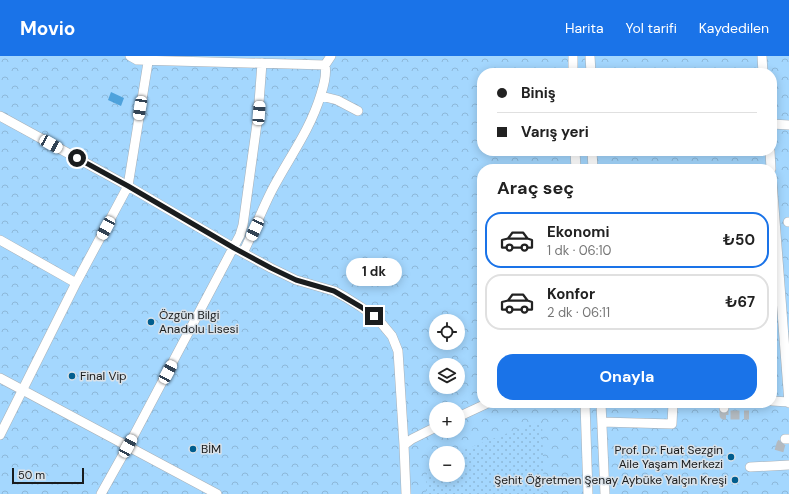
<!DOCTYPE html>
<html lang="tr">
<meta charset="utf-8">
<style>
:root{--surface:#fff;--page:#f2f2f2;--text:#222;--muted:#767676;--line:#e0e0e0;--accent:#1a73e8}
body{margin:0;font-family:"DM Sans",sans-serif;background:var(--page);color:var(--text);height:100vh;display:flex;flex-direction:column;font-size:15px;white-space:nowrap}
*{box-sizing:border-box;margin:0}
p{font-size:13px;color:var(--muted)}
.icon{flex:none;width:22px;height:22px;fill:none;stroke:currentColor;stroke-width:2;stroke-linecap:round;stroke-linejoin:round}
.map{position:relative;flex:1;overflow:hidden}
.panel{position:absolute;left:477px;top:108px;width:300px;height:244px;display:flex;flex-direction:column;background:var(--surface);border-radius:16px;box-shadow:0 2px 10px #0003}
.panel>*{flex:none}
.guide{position:absolute;left:477px;top:12px;width:300px;height:88px;border-radius:16px;box-shadow:0 2px 10px #0003;display:grid;align-content:center;height:88px;padding:0 20px;background:var(--surface)}
.controls{position:absolute;left:429px;top:258px;display:grid;gap:8px}
.controls a{display:grid;place-items:center;width:36px;height:36px;border-radius:50%;background:var(--surface);box-shadow:0 2px 10px #0003;font-size:20px}
.scale{position:absolute;left:12px;bottom:10px;width:72px;box-sizing:border-box;padding-left:4px;border:2px solid #191c1e;border-top:0;font-size:11px;line-height:14px;white-space:nowrap;color:#191c1e;-webkit-text-stroke:3px #d9e1e8;paint-order:stroke}
.end{position:absolute;width:18px;height:18px;margin:-9px;border:5px solid #191c1e;background:#fff;box-shadow:0 0 0 2px #fff}
.from{border-radius:50%}
.bubble{position:absolute;height:28px;border-radius:14px;background:var(--surface);box-shadow:0 2px 10px #0003;font-size:13px;font-weight:700;line-height:28px;text-align:center}
.car{position:absolute;width:12px;height:24px;margin:-12px -6px;border-radius:5px;box-shadow:0 0 3px 1px #0007;background:linear-gradient(#fff 24%,#345 0 40%,#fff 0 76%,#345 0 86%,#fff 0)}
.guide b{display:flex;align-items:center;gap:14px;height:38px;font-size:15px}
.guide b+b{border-top:1px solid var(--line)}
.guide i{width:10px;height:10px;background:var(--text)}
ul{padding:0;list-style:none}
li{display:flex;align-items:center;gap:12px;height:56px;margin:0 8px 6px;padding:0 12px;border:2px solid var(--line);border-radius:16px}
li div{flex:1}
li b{display:block;font-size:15px}
li em{font-style:normal;font-weight:700}
li.current{border-color:var(--accent)}
li>.icon{width:36px;height:36px;stroke-width:1.5}
h2{padding:0 20px;font-size:18px;line-height:48px}
.button{display:flex;gap:8px;margin-top:auto;padding:8px 20px}
.button a{flex:1;height:46px;border-radius:16px;background:var(--accent);color:#fff;font-size:16px;font-weight:700;line-height:46px;text-align:center}
header{display:flex;align-items:center;gap:24px;box-sizing:border-box;height:56px;padding:0 20px;background:var(--accent);color:#fff}
header strong{font-size:19px}
nav{display:flex;gap:22px;margin-inline-start:auto;font-size:14px}
.map>svg:first-child{display:block}
.forest{fill:url(#forest-crowns);fill-rule:evenodd}
.garden{fill:url(#garden-dots)}
.water{fill:url(#water-ripples)}
.lines{fill:none;stroke-linecap:round;stroke-linejoin:round}
.minor-tunnel{stroke:#b3bac0;stroke-width:9;stroke-dasharray:9 4.5;stroke-linecap:butt}
.minor-casing{stroke:#a8b0b7;stroke-width:10}
.minor{stroke:#fff;stroke-width:9}
.route{stroke:#191c1e;stroke-width:5}
.poi-dot{fill:#015d8e;stroke:#d9e1e8;stroke-width:1.5}
.labels{text-anchor:middle;dominant-baseline:central;stroke-width:3;stroke-linejoin:round;paint-order:stroke}
.poi-label{font-size:12px;fill:#191c1e;stroke:#d9e1e8;text-anchor:start}
</style>
<header>
<strong>Movio</strong>
<nav><a>Harita</a><a>Yol tarifi</a><a>Kaydedilen</a></nav>
</header>
<div class="map">
<svg width="789" height="438" viewBox="0 0 789 438">
<defs>
<pattern id="forest-crowns" width="20" height="18" patternUnits="userSpaceOnUse"><rect width="20" height="18" fill="#a4d7fe"/><path d="M2 6a3 3 0 1 1 6 0M12 15a3 3 0 1 1 6 0" fill="none" stroke="#8db8d9"/></pattern>
<pattern id="garden-dots" width="8" height="8" patternUnits="userSpaceOnUse"><rect width="8" height="8" fill="#a4d7fe"/><path d="M2 2h.1M6 6h.1" fill="none" stroke="#8db8d9" stroke-width="1.8" stroke-linecap="round"/></pattern>
<pattern id="water-ripples" width="26" height="14" patternUnits="userSpaceOnUse"><rect width="26" height="14" fill="#4ea2dc"/><path d="M2 4q2-2 4 0t4 0M15 11q2-2 4 0t4 0" fill="none" stroke="#4083b2"/></pattern>
</defs>
<rect width="100%" height="100%" fill="#d9e1e8"/>
<path class="forest" d="M0,0H789V438H0ZM482,17H772V95H482ZM482,113H772V347H482ZM436,265H458V287H436ZM436,309H458V331H436ZM436,353H458V375H436ZM436,397H458V419H436Z"/>
<path class="garden" d="M542,364L544,438H426L427,408L436,404V419H458V397H455Z"/>
<path class="water" d="M111,36L124,42L121,50L108,44Z"/>
<g class="lines">
<path class="minor-tunnel" d="M724,352V359H749
M779,395L781,388L785,383"/>
<g class="minor-casing">
<path id="minor" d="M130,0L137,4L325,9L331,0
M573,0V17
M590,0L591,17
M762,0L763,17
M321,40L337,44L358,55
M0,60L128,130L234,192L271,212L296,224L334,235L345,241L361,251L374,260L382,268L392,280L398,295L404,389L406,438
M772,68L789,69
M575,95L576,113
M592,95L593,113
M770,95L771,113
M772,125L789,347
M788,166H789
M0,184L76,227
M243,197C253,177 261,156 271,136C288,103 310,75 321,38C324,29 327,19 325,9
M0,322L217,438
M772,345L789,346
M585,347L588,438
M601,347L605,438
M724,347V352
M458,361L488,347
M602,366L672,368L673,347
M0,379L76,227L128,130L149,0
M785,383H789
M404,389L412,383L436,371
M750,411L789,409
M101,438L133,381L240,179L243,169L258,60L262,7"/>
</g>
<use href="#minor" class="minor"/>
</g>
<g class="lines">
<path class="route" d="M77,102L128,130L234,192L271,212L296,224L334,235L361,251L374,260"/>
</g>
<g class="poi-dot">
<circle cx="151" cy="266" r="4"/>
<circle cx="72" cy="320" r="4"/>
<circle cx="193" cy="393" r="4"/>
<circle cx="731" cy="401" r="4"/>
<circle cx="735" cy="424" r="4"/>
</g>
<g class="labels">
<g class="poi-label">
<text x="159" y="259">Özgün Bilgi<tspan x="159" dy="14">Anadolu Lisesi</tspan></text>
<text x="80" y="320">Final Vip</text>
<text x="201" y="393">BİM</text>
<text x="723" y="394" text-anchor="end">Prof. Dr. Fuat Sezgin<tspan x="723" dy="14">Aile Yaşam Merkezi</tspan></text>
<text x="727" y="424" text-anchor="end">Şehit Öğretmen Şenay Aybüke Yalçın Kreşi</text>
</g>
</g>
</svg>
<div class="controls">
<a><svg class="icon" aria-label="locate" viewBox="0 0 24 24"><circle cx="12" cy="12" r="6"/><path d="M12 2v4M12 18v4M2 12h4M18 12h4"/></svg></a>
<a><svg class="icon" aria-label="layers" viewBox="0 0 24 24"><path d="M12 4l9 5-9 5-9-5zM3 14l9 5 9-5"/></svg></a>
<a>+</a>
<a>−</a>
</div>
<div class="scale">50 m</div>
<i class="end from" style="left:77px;top:102px"></i>
<i class="end" style="left:374px;top:260px"></i>
<div class="bubble" style="left:346px;top:202px;width:56px">1 dk</div>
<i class="car" style="left:140px;top:52px;rotate:189deg"></i>
<i class="car" style="left:259px;top:57px;rotate:4deg"></i>
<i class="car" style="left:51px;top:88px;rotate:119deg"></i>
<i class="car" style="left:106px;top:172px;rotate:208deg"></i>
<i class="car" style="left:255px;top:173px;rotate:205deg"></i>
<i class="car" style="left:168px;top:316px;rotate:28deg"></i>
<i class="car" style="left:128px;top:390px;rotate:29deg"></i>
<div class="guide">
<b><i class="from"></i>Biniş</b>
<b><i></i>Varış yeri</b>
</div>
<section class="panel">
<h2>Araç seç</h2>
<ul>
<li class="current"><svg class="icon" aria-label="car" viewBox="0 0 24 24"><path d="M5 17H2v-5l4-1 3-4h7l3 4 3 1v5h-3M9 17h6M6 11h13"/><circle cx="7" cy="17" r="2"/><circle cx="17" cy="17" r="2"/></svg><div><b>Ekonomi</b><p>1 dk · 06:10</p></div><em>₺50</em></li>
<li><svg class="icon" aria-label="car" viewBox="0 0 24 24"><path d="M5 17H2v-5l4-1 3-4h7l3 4 3 1v5h-3M9 17h6M6 11h13"/><circle cx="7" cy="17" r="2"/><circle cx="17" cy="17" r="2"/></svg><div><b>Konfor</b><p>2 dk · 06:11</p></div><em>₺67</em></li>
</ul>
<div class="button"><a>Onayla</a></div>
</section>
</div>
